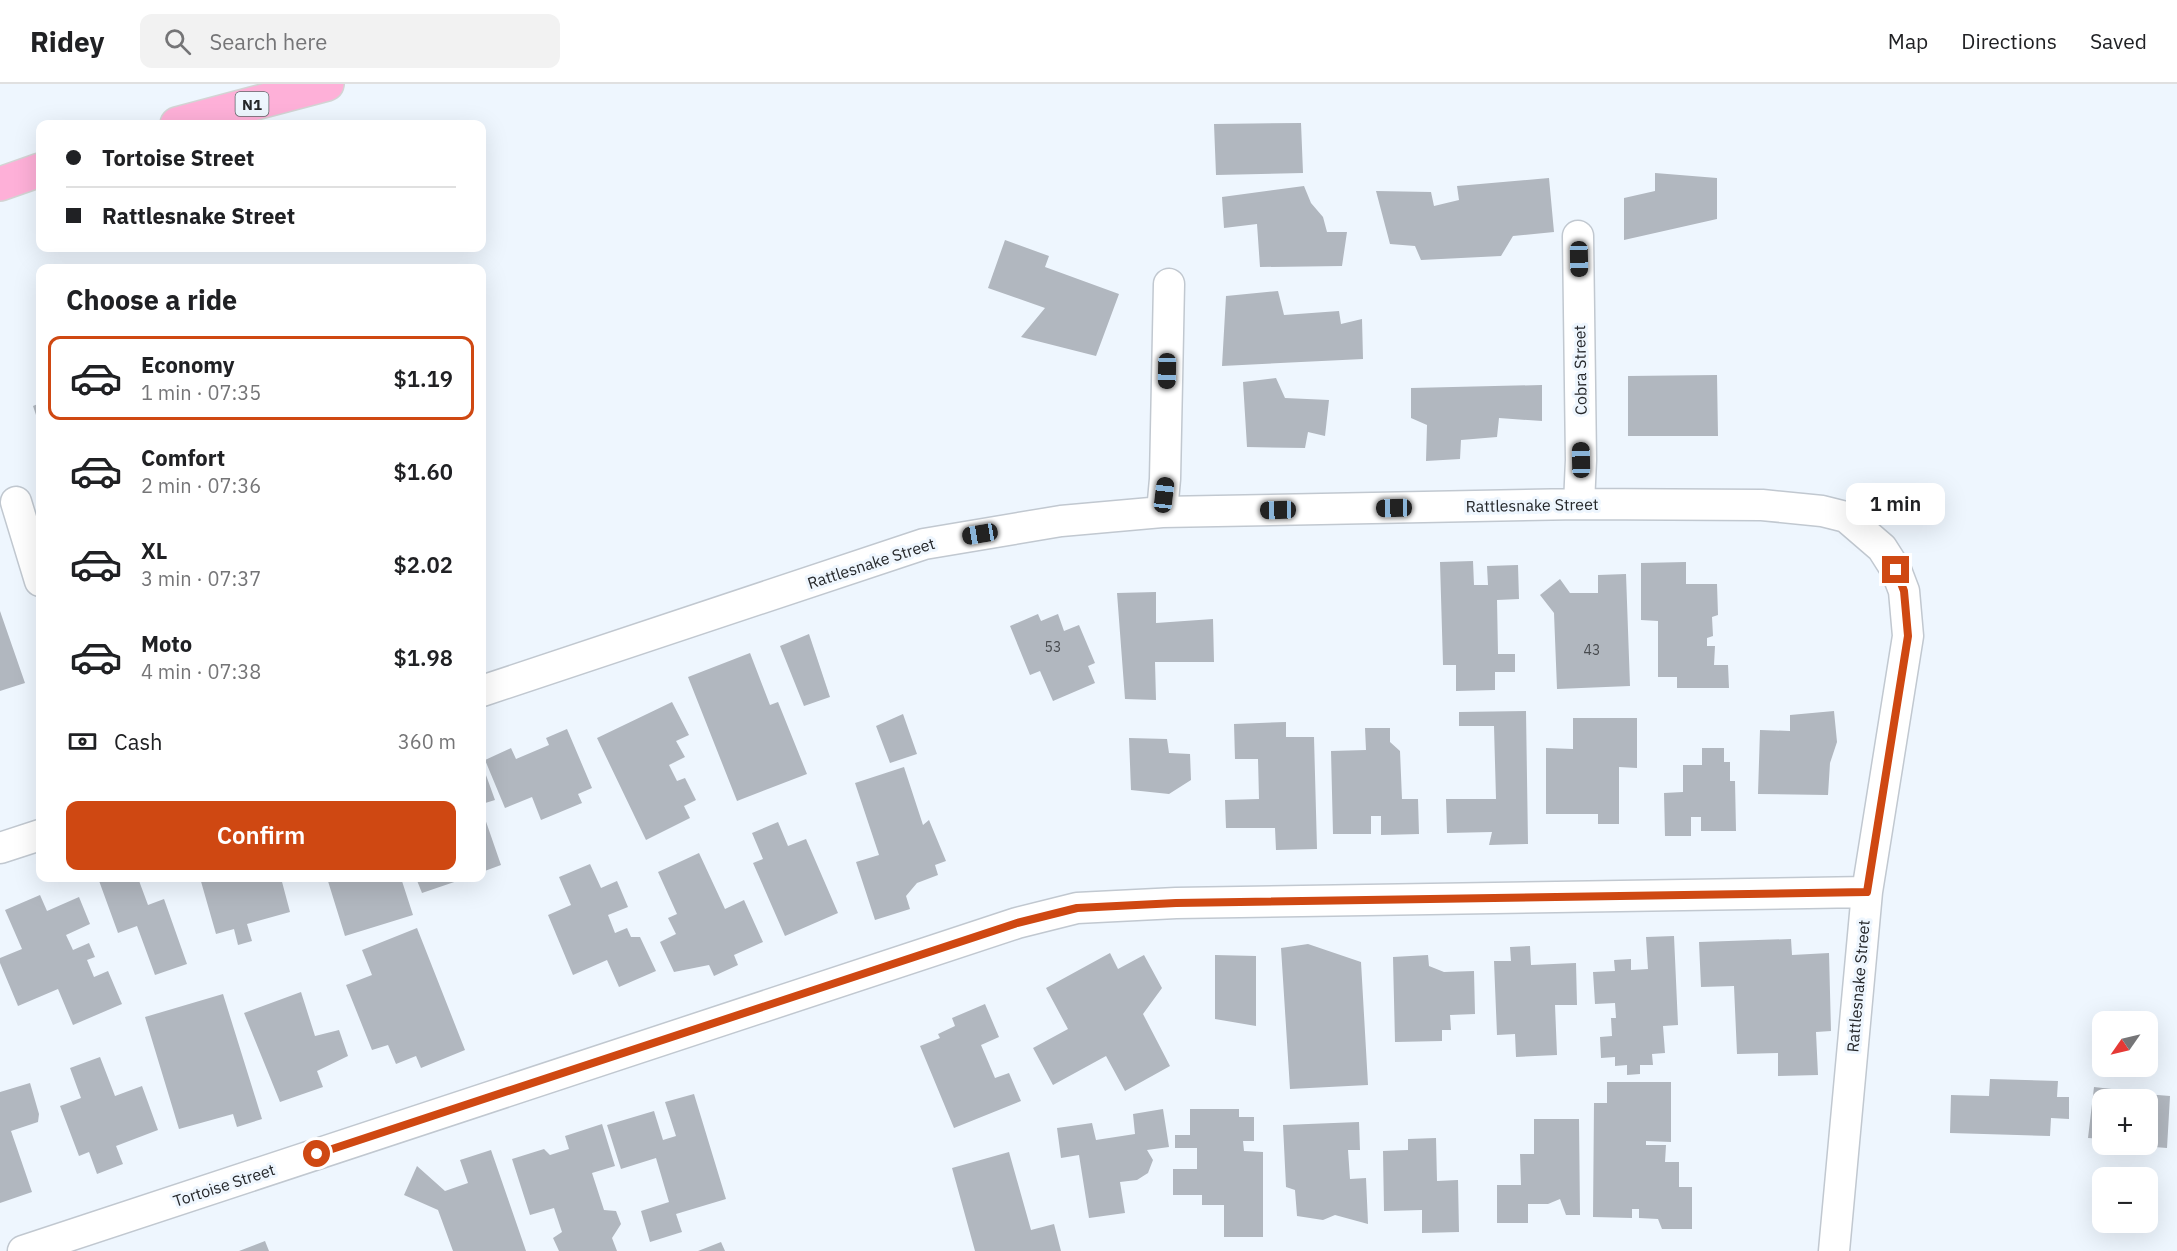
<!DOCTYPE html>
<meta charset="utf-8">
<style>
:root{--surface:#fff;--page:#f2f2f2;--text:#202124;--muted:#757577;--line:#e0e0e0;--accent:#cf4812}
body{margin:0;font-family:"IBM Plex Sans",sans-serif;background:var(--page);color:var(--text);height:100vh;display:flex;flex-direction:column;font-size:22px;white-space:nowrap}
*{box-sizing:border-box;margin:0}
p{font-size:20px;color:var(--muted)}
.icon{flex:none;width:33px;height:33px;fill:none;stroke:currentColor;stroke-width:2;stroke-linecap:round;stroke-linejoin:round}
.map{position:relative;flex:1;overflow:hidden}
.details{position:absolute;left:36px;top:180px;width:450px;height:618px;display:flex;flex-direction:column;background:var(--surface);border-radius:12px;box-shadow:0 6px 24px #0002}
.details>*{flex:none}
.banner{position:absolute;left:36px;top:36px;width:450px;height:132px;border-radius:12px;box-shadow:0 6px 24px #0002;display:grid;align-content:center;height:132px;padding:0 30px;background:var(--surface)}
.needle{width:39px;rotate:236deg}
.tools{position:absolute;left:2092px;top:927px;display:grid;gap:12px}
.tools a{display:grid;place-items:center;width:66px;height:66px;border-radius:12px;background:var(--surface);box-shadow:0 6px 24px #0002;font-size:30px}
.end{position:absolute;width:27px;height:27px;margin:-14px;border:8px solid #cf4812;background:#fff;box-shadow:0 0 0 3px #fff}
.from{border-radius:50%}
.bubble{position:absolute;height:42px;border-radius:12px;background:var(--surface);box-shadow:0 6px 24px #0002;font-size:20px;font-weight:600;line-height:42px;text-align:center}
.car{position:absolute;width:18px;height:36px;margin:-18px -9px;border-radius:8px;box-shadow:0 0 4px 2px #0007;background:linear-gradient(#222 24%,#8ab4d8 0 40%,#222 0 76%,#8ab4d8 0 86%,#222 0)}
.banner b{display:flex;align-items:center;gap:21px;height:57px;font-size:22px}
.banner b+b{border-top:2px solid var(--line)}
.banner i{width:15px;height:15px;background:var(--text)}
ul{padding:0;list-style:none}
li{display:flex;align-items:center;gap:18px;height:84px;margin:0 12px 9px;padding:0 18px;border:3px solid transparent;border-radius:12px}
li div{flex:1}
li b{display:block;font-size:22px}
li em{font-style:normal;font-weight:600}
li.selected{border-color:var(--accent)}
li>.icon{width:54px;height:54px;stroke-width:1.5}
h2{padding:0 30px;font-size:27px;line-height:72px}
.pay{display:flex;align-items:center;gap:15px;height:66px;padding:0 30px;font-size:22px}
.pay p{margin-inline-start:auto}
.button{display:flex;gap:12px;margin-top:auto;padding:12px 30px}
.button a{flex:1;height:69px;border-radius:12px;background:var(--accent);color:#fff;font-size:24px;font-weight:600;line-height:69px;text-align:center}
header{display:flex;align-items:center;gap:36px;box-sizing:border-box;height:84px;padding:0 30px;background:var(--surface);border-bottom:2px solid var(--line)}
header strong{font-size:28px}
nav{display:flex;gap:33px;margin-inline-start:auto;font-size:21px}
.search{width:420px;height:54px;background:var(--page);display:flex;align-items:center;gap:15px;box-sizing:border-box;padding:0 21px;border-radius:12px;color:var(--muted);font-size:22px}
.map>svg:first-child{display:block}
.building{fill:#b1b7bf}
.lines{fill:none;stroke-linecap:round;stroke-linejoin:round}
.street-casing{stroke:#c1c8d0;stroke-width:33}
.highway-casing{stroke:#d3d4d4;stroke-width:36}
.street{stroke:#fff;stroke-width:30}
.highway{stroke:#feb0d8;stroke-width:33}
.route{stroke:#cf4812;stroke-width:8}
.labels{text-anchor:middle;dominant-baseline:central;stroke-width:6;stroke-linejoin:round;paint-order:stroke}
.number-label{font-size:14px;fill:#484b4f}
.shield{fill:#eef6fe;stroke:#61656a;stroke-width:1.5}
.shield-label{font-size:15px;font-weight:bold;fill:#25272a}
.street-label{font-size:16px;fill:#25272a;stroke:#eef6fe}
</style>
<header>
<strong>Ridey</strong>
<div class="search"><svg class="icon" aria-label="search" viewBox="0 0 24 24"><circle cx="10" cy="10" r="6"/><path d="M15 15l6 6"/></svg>Search here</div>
<nav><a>Map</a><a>Directions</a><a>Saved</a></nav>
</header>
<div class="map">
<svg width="2177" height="1167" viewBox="0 0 2177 1167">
<rect width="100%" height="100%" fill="#eef6fe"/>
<path class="building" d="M1301,39L1303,89L1216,91L1214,40Z
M1655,89L1717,94V135L1624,156V114L1655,107Z
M1549,94L1554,148L1513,152L1501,172L1421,176L1415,162L1390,160L1376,107L1431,108L1434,122L1459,116L1457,102Z
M1304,102L1311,119L1323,133L1327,148H1347L1342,182L1260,183L1257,140L1224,144L1222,113Z
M1005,156L1049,172L1045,183L1119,210L1096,272L1021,253L1045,224L988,204Z
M1278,207L1284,231L1339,227L1341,240L1362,235L1363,275L1222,282L1226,212Z
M1717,291L1718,352H1628V292Z
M1276,294L1285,314L1329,316L1325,352L1308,348L1305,364L1247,363L1243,298Z
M1542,301V337L1499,334L1497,353L1461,356L1460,375L1426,377L1427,341L1411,334V304Z
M40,319V343L33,322Z
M1473,477L1474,501H1488L1487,482L1518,481L1519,515L1497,516L1498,570H1515V588H1495V606L1456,607V581H1443L1440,478Z
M1686,478V500H1717L1718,531L1712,533L1713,552L1707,554V562H1715L1714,581H1728L1729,604H1677V593H1658V537L1641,536V479Z
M1626,490L1630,602L1557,605L1554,529L1540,511L1560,495L1570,509H1598V491Z
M1156,508V539L1213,535L1214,578H1155L1156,616L1125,615L1117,509Z
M0,527L25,599L0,607Z
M1038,530L1041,537L1058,530L1064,547L1079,541L1095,579L1088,582L1095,599L1053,617L1040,587L1030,591L1010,542Z
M809,550L830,613L804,622L780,562Z
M750,569L770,621L778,618L807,690L737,717L688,593Z
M672,618L689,651L676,657L685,673L669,681L677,697L685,694L696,716L684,722L690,734L646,756L597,654Z
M1526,627L1528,760L1489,761L1492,748L1447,749L1446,715H1496L1494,642H1459V628Z
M1834,627L1837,658L1830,679L1828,711L1758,710L1760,646L1790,647V631Z
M903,630L917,670L890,679L876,642Z
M1573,634H1637V684L1619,683V740H1598V730H1546V664L1573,665Z
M1286,638V653H1314L1317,765L1276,766L1275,744H1226L1225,716L1259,715L1258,675H1235L1234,640Z
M1365,644H1390V658L1400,667L1402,715H1418L1419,750L1381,751V732H1371V750H1333L1331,667L1366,666Z
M567,645L592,704L578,710L582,719L541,736L532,713L505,724L485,676L511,664L516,675L549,661L546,654Z
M1129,654L1167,655L1169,669L1190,670L1191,696L1169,710L1131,706Z
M1702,664H1724V678H1730V697H1735L1736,747H1701V733H1691V752H1665L1664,709L1683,708V681H1702Z
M482,680L495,716L482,720Z
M904,683L923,741L929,736L946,777L935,781L938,791L917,799L906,812L910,825L875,836L856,778L879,771L855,699Z
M482,726L501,781L482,788Z
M778,738L788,762L806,755L838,829L785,852L753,779L763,775L752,749Z
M699,769L725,825L744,816L763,858L734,871L738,881L714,892L709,881L674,888L660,858L676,850L668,834L677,830L658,788Z
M590,780L601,804L617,797L628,823L608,831L615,849L627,844L631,853H640L656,887L619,903L607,876L573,891L548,831L571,821L559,793Z
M98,794H138L148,821L164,815L187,880L155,891L137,842L118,849Z
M200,794H281L290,828L247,840L252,857L238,861L234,845L216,850Z
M327,794H401L413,831L345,852Z
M416,794H466L422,809Z
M40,811L47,827L79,813L90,840L66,851L73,866L89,859L95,873L87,876L94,893L108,887L122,920L73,941L58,905L18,922L0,879V874L22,865L5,826Z
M417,844L465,966L421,984L416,972L396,980L388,961L372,966L346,901L372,891L362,866Z
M1674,852L1678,941L1663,942L1665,969L1652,970L1653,981H1640V990L1627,991V981L1615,982V973L1601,974L1600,953L1612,952L1611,934H1616L1615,919L1595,920L1593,888L1615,887L1614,876L1631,875V886L1648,885L1646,853Z
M1791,855L1792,871L1829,869L1831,947L1816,948L1818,991L1778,992V969L1737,970L1734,902L1701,903L1699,858Z
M1308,860L1361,878L1368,1001L1290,1005L1281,864Z
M1530,862L1531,881L1576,879L1577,921H1555L1557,971L1516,973L1515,950L1497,951L1494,877H1511L1510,863Z
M1110,869L1118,885L1144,871L1162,904L1143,930L1170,982L1125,1007L1106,972L1053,1001L1033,964L1068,945L1046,904Z
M1215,871L1256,872V942L1215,935Z
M1428,871L1429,882L1444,888L1474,887L1475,930L1450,931L1451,946H1442V957L1395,958L1393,873Z
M301,908L315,952L339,946L348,972L317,987L323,1003L280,1018L244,929Z
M223,910L262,1035L237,1043L233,1030L179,1045L145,933Z
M985,920L999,953L981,961L995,994L1009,989L1021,1017L954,1044L920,962L940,954L938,950L955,942L952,934Z
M100,973L115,1012L142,1002L158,1046L116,1062L123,1080L97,1090L89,1068L79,1072L60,1022L81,1014L70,984Z
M1990,995L2058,997L2057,1013H2069V1035L2051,1034L2050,1052L1950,1049L1951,1011L1989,1012Z
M1607,998H1671V1058L1646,1057V1061H1666L1665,1078H1679V1103H1692V1145H1662L1658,1135L1639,1134V1125H1632V1134L1593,1133L1594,1019H1607Z
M30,999L39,1030L38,1038L11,1047L32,1108L0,1119V1008Z
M2094,1003L2129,1007L2128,1016H2103V1055L2088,1054Z
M2133,1009L2170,1012L2167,1064L2141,1062V1060H2148V1016H2132Z
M694,1010L726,1115L676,1130L682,1148L650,1158L641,1127L669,1118L656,1074L621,1085L607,1041L654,1027L663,1056L676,1052L665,1018Z
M1163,1025L1169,1063L1147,1066L1153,1076L1148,1089L1137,1096L1120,1098L1125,1129L1089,1134L1079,1071L1061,1074L1057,1044L1092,1039L1096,1056L1135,1050L1133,1030Z
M1190,1025H1239V1033H1254V1057H1243L1244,1067L1263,1068V1153H1224V1121H1202V1111H1173V1085H1197V1064H1175V1051H1190Z
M1534,1035H1579L1580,1131H1566L1560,1115L1548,1120H1528V1139H1497V1101H1521L1520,1070H1534Z
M1359,1038L1360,1066H1348L1350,1095L1366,1094L1368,1140L1335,1131L1323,1136L1297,1132L1295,1106L1286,1103L1283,1041Z
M602,1040L615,1082L592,1089L604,1126L616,1127L621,1140L612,1154L617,1167H559L553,1154L562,1148L554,1124L530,1131L512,1075L544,1065L550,1071L569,1065L565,1052Z
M1436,1054L1437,1097L1458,1096L1459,1148L1422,1149V1126L1384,1127L1383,1067L1408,1066V1055Z
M491,1066L526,1167H453L438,1126L404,1111L417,1082L445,1107L468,1099L460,1076Z
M1009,1068L1031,1146L1054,1140L1061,1167H975L952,1084Z
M265,1157L269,1167H239Z
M721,1158L725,1167H698Z"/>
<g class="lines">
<g class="street-casing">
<path id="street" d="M1578,152L1581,376L1579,420
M16,418L40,497
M1162,428L1165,395L1169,200
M482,607L924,460L1061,437L1162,428L1579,420L1762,421L1822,427L1846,433L1882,464L1896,486L1904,507L1908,552L1867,808L1834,1167
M0,764L40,751
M23,1167L1017,839L1077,824L1176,819L1867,808"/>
</g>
<g class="highway-casing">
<path id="highway" d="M177,40L327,0
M0,100L40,86"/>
</g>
<use href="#street" class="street"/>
<use href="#highway" class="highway"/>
</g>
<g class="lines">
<path class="route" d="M317,1070L1017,839L1077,824L1176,819L1867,808L1908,552L1904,507L1896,486"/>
</g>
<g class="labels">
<g class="number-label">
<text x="1053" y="563">53</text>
<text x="1592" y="566">43</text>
</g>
<rect class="shield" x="235.5" y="8" width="33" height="24" rx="4.5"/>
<g class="shield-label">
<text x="252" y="20">N1</text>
</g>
<g class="street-label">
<text transform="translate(1580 286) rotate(-91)">Cobra Street</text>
<text transform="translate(1532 421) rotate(-1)">Rattlesnake Street</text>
<text transform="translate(871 479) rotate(-18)">Rattlesnake Street</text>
<text transform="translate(1858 902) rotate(-85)">Rattlesnake Street</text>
<text transform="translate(224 1101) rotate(-18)">Tortoise Street</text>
</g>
</g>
</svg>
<div class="tools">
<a><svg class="needle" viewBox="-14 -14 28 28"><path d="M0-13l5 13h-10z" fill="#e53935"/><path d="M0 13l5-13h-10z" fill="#757577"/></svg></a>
<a>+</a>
<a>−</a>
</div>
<i class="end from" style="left:317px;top:1070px"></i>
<i class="end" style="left:1896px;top:486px"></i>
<div class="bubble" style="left:1846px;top:399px;width:99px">1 min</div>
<i class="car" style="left:1579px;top:175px;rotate:179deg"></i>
<i class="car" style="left:1167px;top:287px;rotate:181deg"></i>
<i class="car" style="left:1581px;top:376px;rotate:359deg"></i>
<i class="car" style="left:1164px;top:411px;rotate:7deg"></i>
<i class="car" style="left:1394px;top:424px;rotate:269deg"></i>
<i class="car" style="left:1278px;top:426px;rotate:269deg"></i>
<i class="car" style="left:980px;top:450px;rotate:260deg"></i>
<div class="banner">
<b><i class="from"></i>Tortoise Street</b>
<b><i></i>Rattlesnake Street</b>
</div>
<section class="details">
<h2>Choose a ride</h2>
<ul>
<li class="selected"><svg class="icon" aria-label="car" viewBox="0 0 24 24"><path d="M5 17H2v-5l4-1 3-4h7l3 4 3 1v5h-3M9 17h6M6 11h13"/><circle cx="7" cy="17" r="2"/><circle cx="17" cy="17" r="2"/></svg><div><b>Economy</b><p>1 min · 07:35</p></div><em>$1.19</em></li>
<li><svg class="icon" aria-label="car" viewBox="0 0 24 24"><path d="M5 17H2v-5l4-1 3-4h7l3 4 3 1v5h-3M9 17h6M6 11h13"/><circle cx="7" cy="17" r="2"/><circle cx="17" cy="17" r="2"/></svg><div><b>Comfort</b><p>2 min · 07:36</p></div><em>$1.60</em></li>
<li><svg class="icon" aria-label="car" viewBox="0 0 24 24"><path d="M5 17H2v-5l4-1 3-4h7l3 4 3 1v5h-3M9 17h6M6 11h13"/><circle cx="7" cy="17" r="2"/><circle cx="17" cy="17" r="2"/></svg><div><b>XL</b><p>3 min · 07:37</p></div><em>$2.02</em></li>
<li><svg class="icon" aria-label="car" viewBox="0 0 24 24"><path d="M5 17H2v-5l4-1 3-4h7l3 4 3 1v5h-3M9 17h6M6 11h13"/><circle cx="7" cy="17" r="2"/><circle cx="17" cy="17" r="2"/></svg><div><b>Moto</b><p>4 min · 07:38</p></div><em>$1.98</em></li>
</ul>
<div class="pay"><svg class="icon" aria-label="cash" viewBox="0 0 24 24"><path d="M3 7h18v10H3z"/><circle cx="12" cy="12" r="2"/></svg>Cash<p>360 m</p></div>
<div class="button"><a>Confirm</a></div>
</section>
</div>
